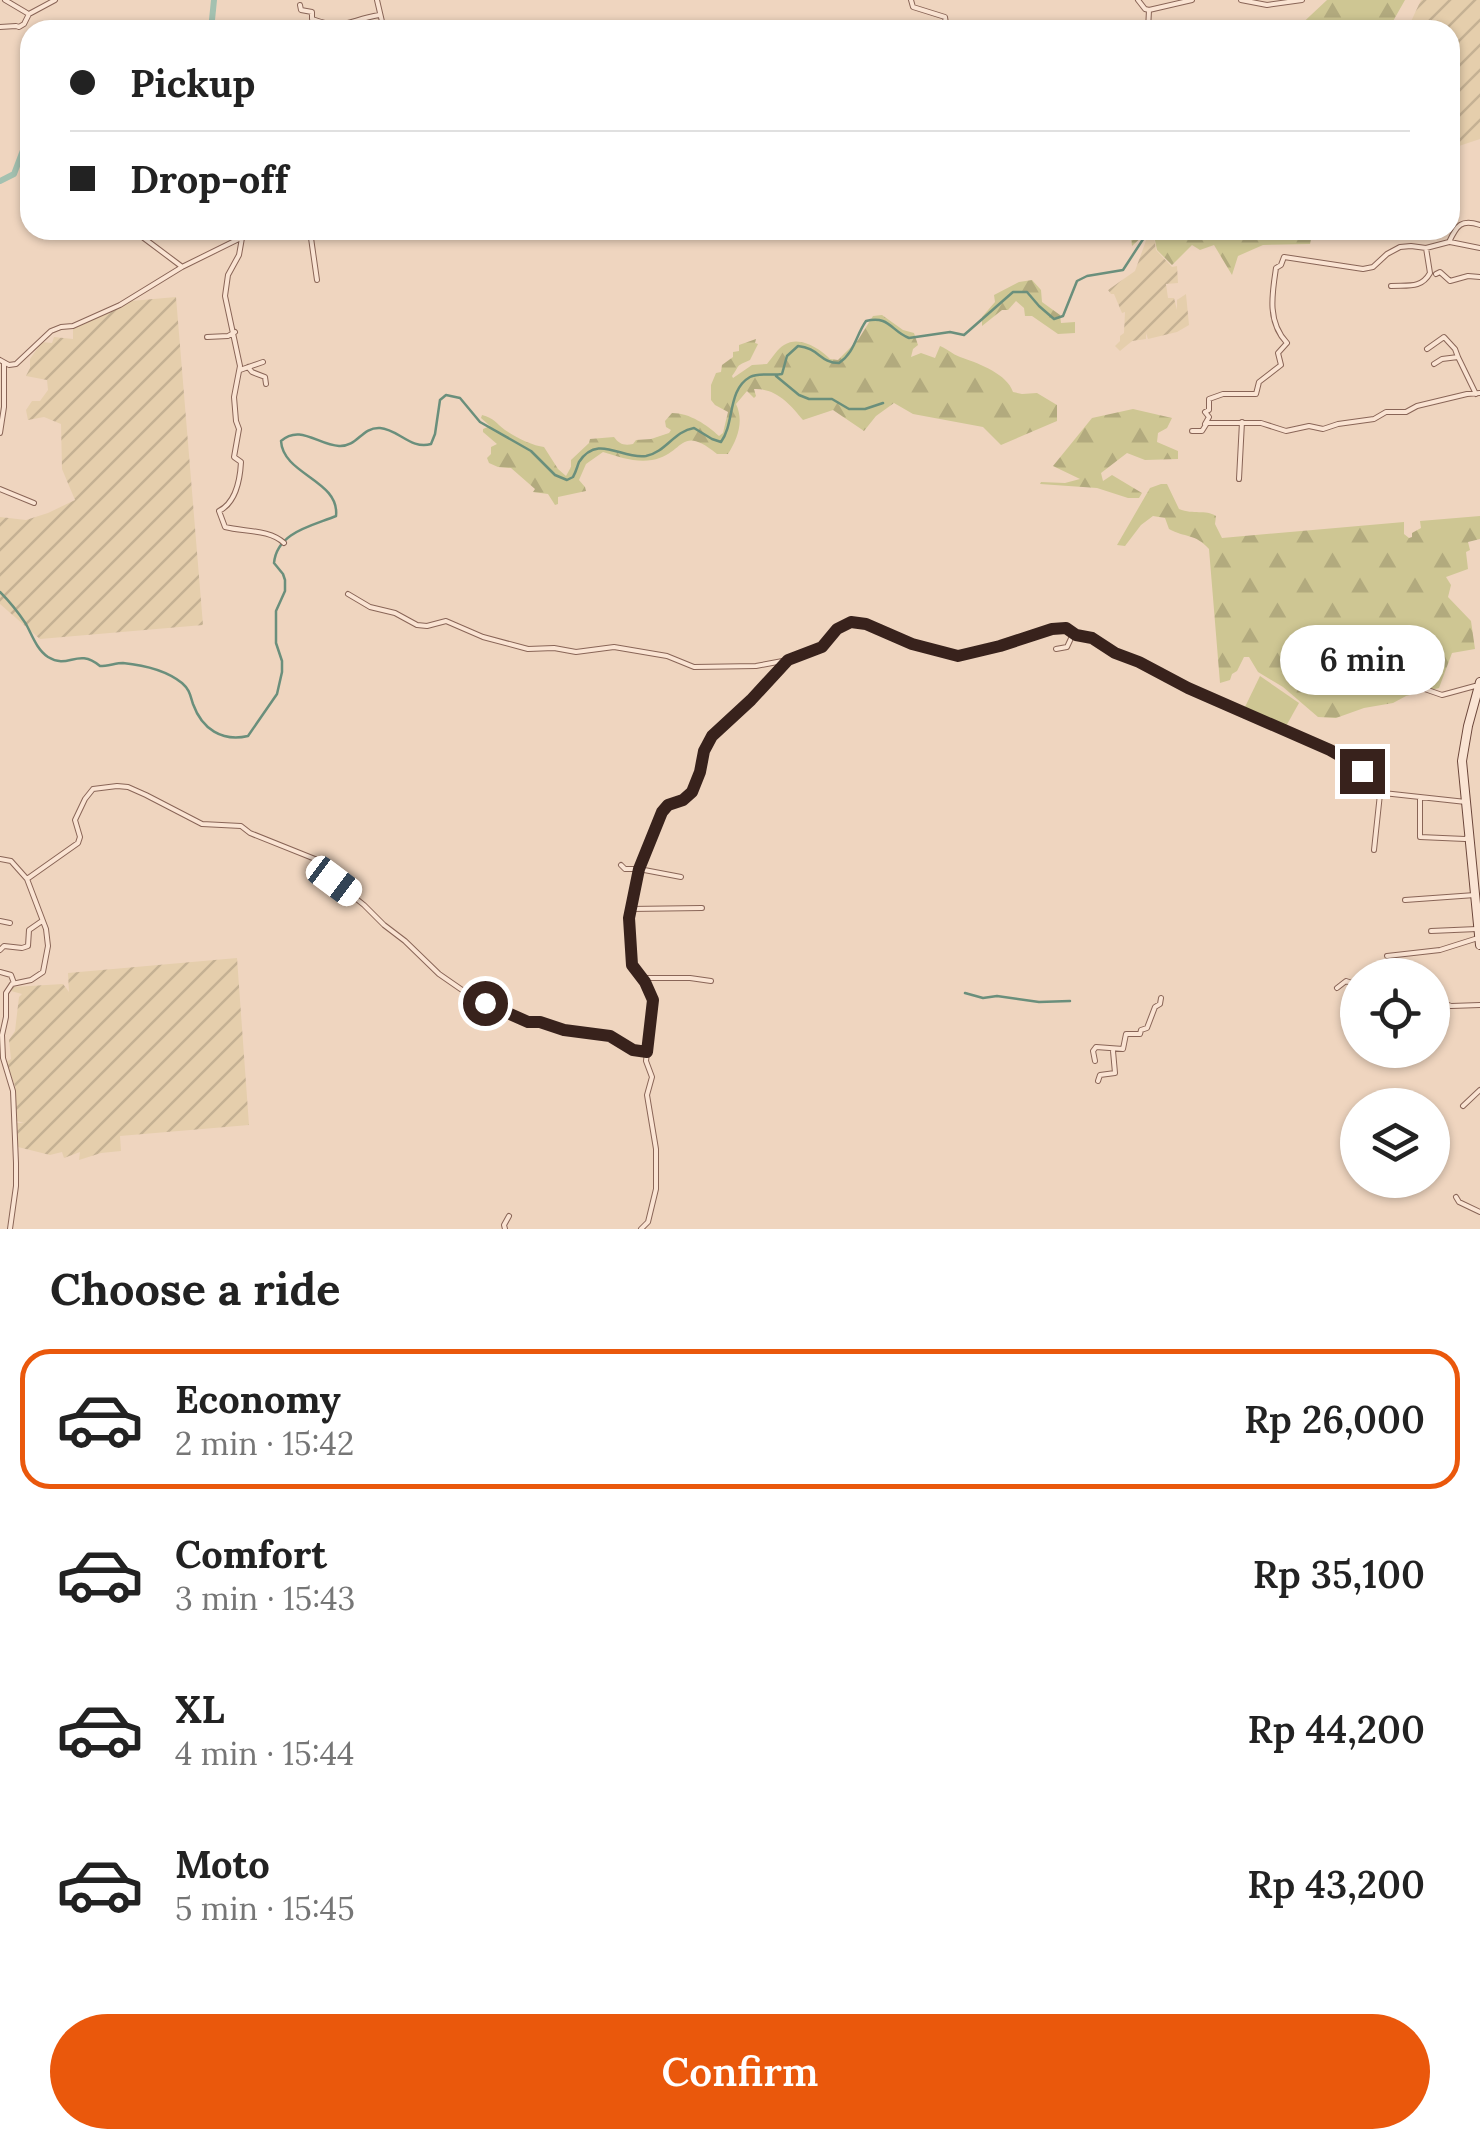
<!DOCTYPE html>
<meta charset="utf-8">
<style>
:root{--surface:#fff;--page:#f6f6f6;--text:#222;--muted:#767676;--line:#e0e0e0;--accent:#ea580c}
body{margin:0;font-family:Lora,serif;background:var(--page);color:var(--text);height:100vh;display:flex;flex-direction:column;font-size:38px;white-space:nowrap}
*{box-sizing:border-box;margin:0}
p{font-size:32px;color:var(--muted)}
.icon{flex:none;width:55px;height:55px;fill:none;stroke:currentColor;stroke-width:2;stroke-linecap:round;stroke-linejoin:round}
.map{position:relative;height:1229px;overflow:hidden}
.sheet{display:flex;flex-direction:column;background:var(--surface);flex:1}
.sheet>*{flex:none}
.banner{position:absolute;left:20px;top:20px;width:1440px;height:220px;border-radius:30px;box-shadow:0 2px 8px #0004;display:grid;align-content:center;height:220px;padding:0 50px;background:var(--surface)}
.tools{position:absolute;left:1340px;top:958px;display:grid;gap:20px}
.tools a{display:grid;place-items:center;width:110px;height:110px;border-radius:50%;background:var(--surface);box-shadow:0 2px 8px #0004;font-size:50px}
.end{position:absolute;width:45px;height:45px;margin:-22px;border:12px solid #38221c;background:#fff;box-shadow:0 0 0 5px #fff}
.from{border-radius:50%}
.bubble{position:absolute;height:70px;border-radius:35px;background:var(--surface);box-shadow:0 2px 8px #0004;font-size:32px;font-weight:600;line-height:70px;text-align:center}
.car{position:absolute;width:30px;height:60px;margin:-30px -15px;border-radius:12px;box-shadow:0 0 8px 2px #0007;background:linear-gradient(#fff 24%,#345 0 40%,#fff 0 76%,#345 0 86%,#fff 0)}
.banner b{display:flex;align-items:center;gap:35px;height:95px;font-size:38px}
.banner b+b{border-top:2px solid var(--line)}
.banner i{width:25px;height:25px;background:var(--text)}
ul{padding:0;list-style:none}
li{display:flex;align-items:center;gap:30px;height:140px;margin:0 20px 15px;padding:0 30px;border:5px solid transparent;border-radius:30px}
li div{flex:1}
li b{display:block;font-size:38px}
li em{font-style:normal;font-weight:600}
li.active{border-color:var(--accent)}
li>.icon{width:90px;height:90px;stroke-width:1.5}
h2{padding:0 50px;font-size:45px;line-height:120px}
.button{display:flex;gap:20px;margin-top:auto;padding:20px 50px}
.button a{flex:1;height:115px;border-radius:60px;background:var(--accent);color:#fff;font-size:40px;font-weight:600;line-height:115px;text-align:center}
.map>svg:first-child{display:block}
.farmland{fill:url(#farmland-furrows)}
.forest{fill:url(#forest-firs)}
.green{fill:#cec693}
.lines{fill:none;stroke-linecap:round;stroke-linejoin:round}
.stream{stroke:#6a8f7c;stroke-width:2.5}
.river{stroke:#a3c1b0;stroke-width:6}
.minor-casing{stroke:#896557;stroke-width:6}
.secondary-casing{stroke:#6b463a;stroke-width:10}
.minor{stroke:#fae4d3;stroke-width:4}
.secondary{stroke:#fae4d3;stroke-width:8}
.route{stroke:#38221c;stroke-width:12}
</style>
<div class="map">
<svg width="1480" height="1229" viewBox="0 0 1480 1229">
<defs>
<pattern id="farmland-furrows" width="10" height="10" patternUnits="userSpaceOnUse" patternTransform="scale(2.5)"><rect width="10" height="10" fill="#e5ceac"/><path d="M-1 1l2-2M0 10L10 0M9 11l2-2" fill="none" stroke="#c5b193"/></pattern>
<pattern id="forest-firs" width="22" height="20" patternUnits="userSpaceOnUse" patternTransform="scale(2.5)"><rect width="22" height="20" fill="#cec693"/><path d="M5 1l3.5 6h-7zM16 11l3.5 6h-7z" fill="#b2aa7e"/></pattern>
</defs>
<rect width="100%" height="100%" fill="#efd5bf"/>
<path class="farmland" d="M1421,0H1480V139L1450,149V30H1407Z
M1148,235L1154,237L1156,250L1172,267L1177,266L1178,283L1166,284L1168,298H1174L1177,310V300L1186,294L1189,325L1177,332L1148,339L1146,333V339L1132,341L1120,351L1115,346L1120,341V336L1124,333L1125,312L1122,313L1114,294H1111L1108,290L1135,271Z
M176,297L203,625L40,639L0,604V517L26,520L48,513L75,500L62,469L61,424L44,417L28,420L26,410L32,401H40L48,390L47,380L26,376L30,368V359L42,342L52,343L54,337L73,339V328L131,301Z
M237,958L249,1125L120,1136L121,1151L101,1153L79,1160L80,1152L64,1158L62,1152L50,1155L18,1147L17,1123H24L17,1121L15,1086L6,1062L11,1059L9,1040L15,1031L19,997L22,994L11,991L13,987L63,984L69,992L68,973Z"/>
<path class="forest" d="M1327,0H1405L1388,30H1295Z
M1130,230H1313L1310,244L1263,245L1238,256L1232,275L1214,245L1200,250L1192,245L1172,265L1157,250L1154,236L1145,234L1132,246Z
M1032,280L1041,290L1042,302L1060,315L1061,323L1075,322V333L1058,334L1032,316H1025L1024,308L1016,301L1008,310H1002L982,326V317L995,302L994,295L1019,282Z
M882,315L903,330L914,333L918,345L913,349L911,357L921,353L935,358L940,346C949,350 955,356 963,358C980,364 1007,374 1013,392L1022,394L1037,393L1057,405V421L1001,445L983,427L913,414L894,403L876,416L864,431L833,410L803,420C790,404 776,388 754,389L756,396L754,398L747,391L736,404C744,421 738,438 728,454H717C679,423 685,454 652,460C636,463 619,457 603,452L586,464L579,480L585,487L586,491L558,497V504L555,505L548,494L533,492L535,489L511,468L498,467L489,463L487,458L491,454V447L497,444L483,432V429L490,426L481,418L482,415C494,418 496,423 505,430C515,437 533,446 544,447L558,469L566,476L571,467V460L589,443L590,439L614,437C619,444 624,446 633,444L636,440L651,439L669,433L671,430L666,427L665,421L672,413C690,413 707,425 719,436L723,433L728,412L715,405L711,400V385L716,373L721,372L722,365L733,357V352L739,351V345L756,339L755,343L758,344L750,360C734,367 741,364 732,376L733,378L752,365L767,364C772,358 778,348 784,345C800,335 820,349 830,359L838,360L858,340L873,316Z
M1133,409L1172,418L1167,428L1158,433L1157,442L1178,451V459L1145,460L1127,453L1101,473L1103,481L1112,475L1142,493L1139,498H1128L1097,488L1040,484L1041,482L1065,483L1080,479L1053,466L1092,418Z
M1161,484H1167L1179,509C1194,515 1205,509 1216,516L1215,524L1222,538L1404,522V534L1409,538L1412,537V533L1421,528L1420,521L1480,516V539L1468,542L1470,550L1466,552L1468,569L1446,577L1451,585L1448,597L1471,621L1475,649L1452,653L1439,688L1406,696L1393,703L1364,708L1336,718L1318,717L1283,687L1258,672L1249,657H1244L1237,671L1232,674L1230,680L1220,683L1209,549C1195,533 1185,538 1169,529L1165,518L1153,516L1141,525L1125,546L1117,545L1150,488Z"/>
<path class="green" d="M1260,676L1299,703L1285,728L1244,709Z"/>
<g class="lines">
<path class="stream" d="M776,376L799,395L809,399H832L849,409H865L883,403
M0,592C10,602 18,612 26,624C32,635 37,650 48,657C69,670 77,647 100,666C108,666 116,663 123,663C143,665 167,671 182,683C190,690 190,695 193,704C202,729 222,742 248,736L277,694L282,672V661L276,643V611L285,591V580L283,574L274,563C277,532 312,526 336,516C340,480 283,475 281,441C300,424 318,445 339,446C358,447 361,427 380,428C398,429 411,450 431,444L435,434L440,400L446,395L460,398L480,422L531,451L555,475L567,480L573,477C576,472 577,467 579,462C598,433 622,460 646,456C666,452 674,431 694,428L712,439L721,442C735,423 727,390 750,377C759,372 771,376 782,374L787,356L798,346C819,348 820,363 839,363C855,352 856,335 866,321C889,315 891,331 909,338L950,332L964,335L1013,292H1027L1039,306L1054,319L1063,316L1077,281L1087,276L1123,270L1149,230
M965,993L983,998L997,996L1039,1002L1070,1001"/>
<path class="river" d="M211,30L214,0
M0,181L14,174L25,145L30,142"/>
<g class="minor-casing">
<path id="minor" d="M5,0L27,13
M377,0L384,30
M911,0L913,7L945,17L947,30
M1138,0L1145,9L1149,10
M1241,0L1267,5L1302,0
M300,5L301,10L312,12V19C345,31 348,20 379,15
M0,27L16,26L19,27L24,24L29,14L55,0
M613,30L630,23L648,25
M1148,30L1149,10L1192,0
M133,230L181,266
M314,230L311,238L317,280
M242,238L239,255L228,275L225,296L240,366L234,397L236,421L239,429L234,457L241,462C240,481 235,503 219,511L225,527C244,532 269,529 284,543
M1450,242L1480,248
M1436,274L1440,272L1450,281L1468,276L1480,277
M1391,286C1408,285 1421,289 1430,273L1426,248
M207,337L228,336L235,332
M1427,349L1444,337L1455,349L1458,357
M0,360L9,365L16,364L51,331L61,327L73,326L120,305L182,267L257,230
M1434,364L1442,359L1458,357L1476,394
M248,367L252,372L265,377L266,384
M240,370L263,362
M1205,424L1209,417L1205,412L1209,410V399L1223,394H1256L1259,382L1281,365L1278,353L1287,343C1267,322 1272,294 1276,268L1281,265L1284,257L1363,269L1373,267L1387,254L1400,247L1411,246L1426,248L1449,242C1457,225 1461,219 1480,225
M1192,431H1202L1207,423H1261L1286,431L1309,426L1323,429L1338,424L1374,419L1386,412H1406L1417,406L1467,394L1480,393
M0,433L4,407V363
M1239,479L1242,422
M0,489L34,503
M348,594L370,607L395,613L417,625L427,626L446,621L483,637L528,649L554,648L576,652L614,647L667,656L694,667L756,666L788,660L822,647L837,629L851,623L866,624L912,644L953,656L1000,646L1062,627L1076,635L1094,638L1115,653L1134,659L1188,689L1345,758L1360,769L1366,786L1374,792L1466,802
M1056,649L1067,647L1073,634
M1419,687L1442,695L1475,686
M1420,798V837L1465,839L1470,836
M1374,850L1380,794
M0,859L11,861L27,879L46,929L48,946L43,972L31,980L12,984L6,993V1017L2,1035L3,1058L13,1091L16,1163V1186L10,1229
M621,865L625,869H639L681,877
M27,879L78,843L80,837L75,820L85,799L93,789L117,786L128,787L146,795L202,824L241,826L250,833L315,859L334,881L364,905L384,925L405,941L439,974L478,1001L527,1021L547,1024L564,1030L609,1036L633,1050L647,1052
M1405,900L1475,895
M630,909L702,908
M0,921L10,923
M1431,931L1477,929
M0,950L4,946L22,948L28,946L29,930L42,921
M1387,956L1440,950L1478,938
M0,972L11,975L14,983
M643,978H690L711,981
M1337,988L1346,981L1358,985
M1432,999L1451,1006L1480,1005
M1095,1061L1093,1051L1096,1047L1123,1049L1126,1034H1140L1141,1030L1147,1028L1155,1007L1160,1004L1161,998
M1098,1081L1100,1075L1115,1073L1113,1051
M1463,1106L1480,1090
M1456,1197L1459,1202L1480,1212
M505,1229L504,1225L509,1216
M641,1229L648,1222L656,1189V1149L647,1095L652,1077L646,1061L653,1000L651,991L631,965L629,918L639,869L662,812C671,801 686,803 693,790C701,776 699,759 706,745C715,727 737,714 751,701C764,688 776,673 788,660"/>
</g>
<g class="secondary-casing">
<path id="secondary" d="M1480,682L1468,726L1462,761L1480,945"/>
</g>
<use href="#minor" class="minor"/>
<use href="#secondary" class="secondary"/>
</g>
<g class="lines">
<path class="route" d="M485,1003L528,1022H540L564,1030L610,1036L633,1050L647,1052L653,1000L645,982L632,965L629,918L639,869L662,812L668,805L683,800L692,792L700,772L704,751L712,736L751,700L788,660L822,647L837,629L851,622L866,624L912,644L958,656L1000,646L1052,629L1066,628L1076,635L1092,638L1115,653L1139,662L1188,688L1330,750L1358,766L1362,771"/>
</g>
</svg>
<div class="tools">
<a><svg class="icon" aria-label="locate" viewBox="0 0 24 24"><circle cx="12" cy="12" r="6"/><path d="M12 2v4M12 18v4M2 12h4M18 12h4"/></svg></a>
<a><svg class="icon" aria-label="layers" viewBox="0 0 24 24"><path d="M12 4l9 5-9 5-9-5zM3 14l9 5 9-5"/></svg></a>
</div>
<i class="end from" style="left:485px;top:1003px"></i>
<i class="end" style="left:1362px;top:771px"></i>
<div class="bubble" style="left:1280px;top:625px;width:165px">6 min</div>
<i class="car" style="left:334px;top:881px;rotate:127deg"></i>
<div class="banner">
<b><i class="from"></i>Pickup</b>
<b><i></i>Drop-off</b>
</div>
</div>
<section class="sheet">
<h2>Choose a ride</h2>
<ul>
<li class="active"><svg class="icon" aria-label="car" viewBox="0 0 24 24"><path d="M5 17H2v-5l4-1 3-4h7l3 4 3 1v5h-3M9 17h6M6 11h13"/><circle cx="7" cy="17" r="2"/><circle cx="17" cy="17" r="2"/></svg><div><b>Economy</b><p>2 min · 15:42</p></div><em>Rp 26,000</em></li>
<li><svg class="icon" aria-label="car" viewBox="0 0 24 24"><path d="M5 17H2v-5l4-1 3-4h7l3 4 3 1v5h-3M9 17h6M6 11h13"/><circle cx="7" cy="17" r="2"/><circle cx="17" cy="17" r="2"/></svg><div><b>Comfort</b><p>3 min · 15:43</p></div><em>Rp 35,100</em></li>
<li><svg class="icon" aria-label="car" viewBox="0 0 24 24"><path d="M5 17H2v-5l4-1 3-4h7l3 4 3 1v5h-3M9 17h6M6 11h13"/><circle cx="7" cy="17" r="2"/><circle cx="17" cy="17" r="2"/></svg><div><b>XL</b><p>4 min · 15:44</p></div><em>Rp 44,200</em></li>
<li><svg class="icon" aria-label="car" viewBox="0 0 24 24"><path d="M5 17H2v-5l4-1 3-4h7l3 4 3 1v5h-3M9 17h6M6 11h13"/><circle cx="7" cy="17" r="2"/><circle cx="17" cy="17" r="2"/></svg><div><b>Moto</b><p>5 min · 15:45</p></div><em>Rp 43,200</em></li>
</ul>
<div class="button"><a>Confirm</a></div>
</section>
